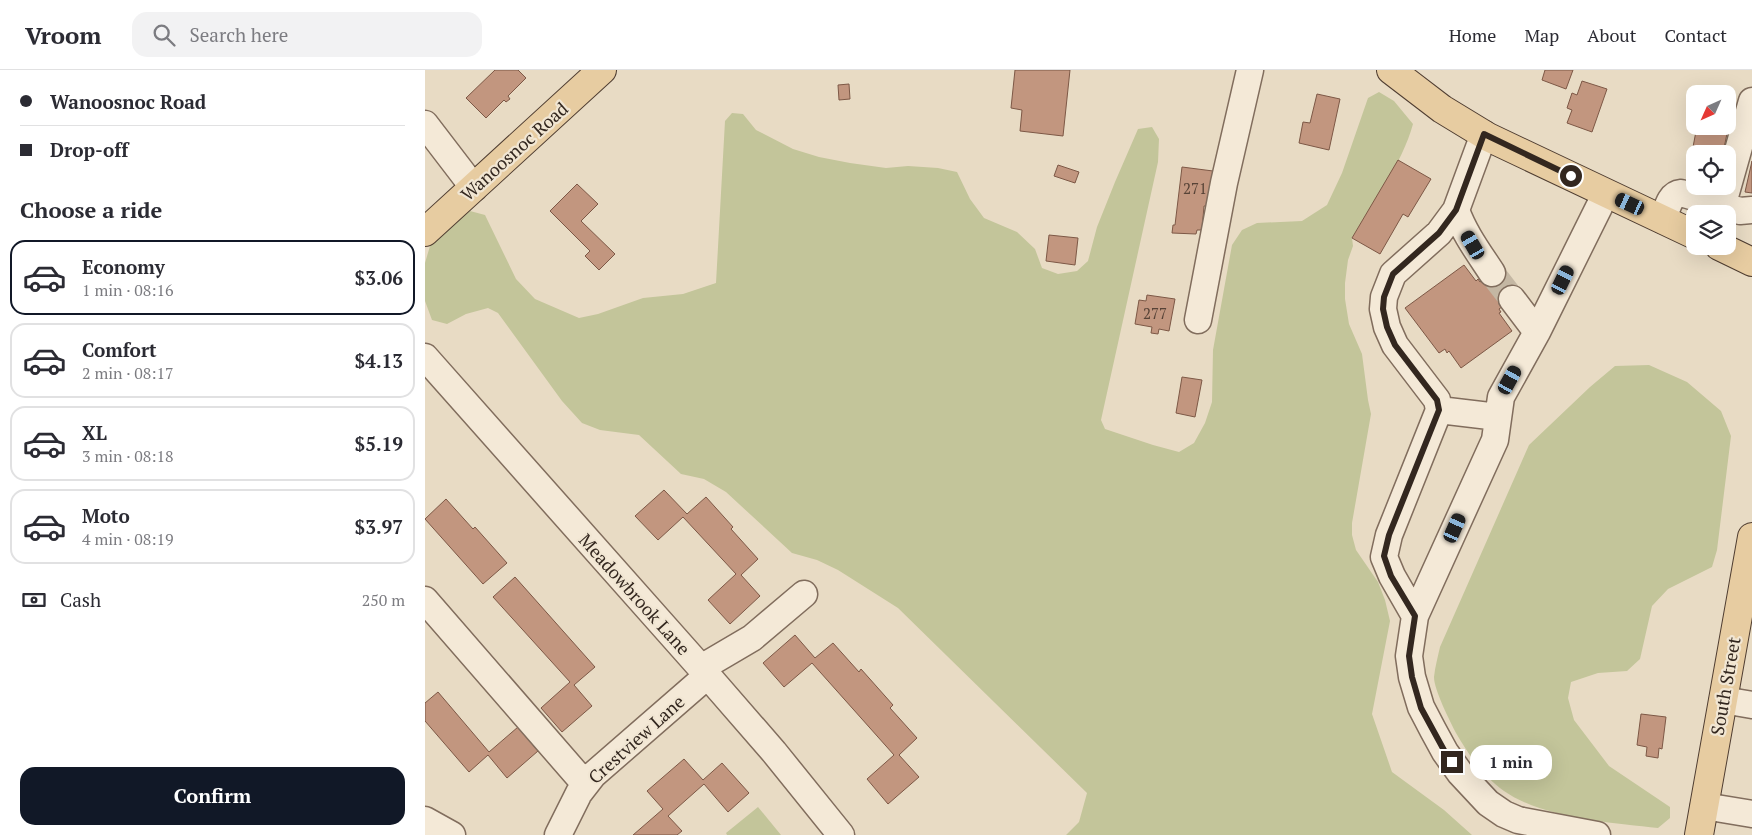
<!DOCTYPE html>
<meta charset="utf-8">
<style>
:root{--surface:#fff;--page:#f2f2f3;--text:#2b2b33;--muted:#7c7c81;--line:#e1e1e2;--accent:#111827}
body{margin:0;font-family:"PT Serif",serif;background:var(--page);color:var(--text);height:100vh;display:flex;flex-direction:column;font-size:19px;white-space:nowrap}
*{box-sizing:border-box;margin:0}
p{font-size:16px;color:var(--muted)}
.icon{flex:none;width:28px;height:28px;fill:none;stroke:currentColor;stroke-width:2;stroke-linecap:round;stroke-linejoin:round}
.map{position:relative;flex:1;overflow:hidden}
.panel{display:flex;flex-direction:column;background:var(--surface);width:425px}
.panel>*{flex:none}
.guide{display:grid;align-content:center;height:110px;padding:0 20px;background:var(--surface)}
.needle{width:32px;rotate:225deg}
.fabs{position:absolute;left:1261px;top:15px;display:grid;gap:10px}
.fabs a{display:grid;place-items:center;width:50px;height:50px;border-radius:10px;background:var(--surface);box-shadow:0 5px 20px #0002;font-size:25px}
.end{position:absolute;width:22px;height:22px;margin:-11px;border:6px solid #33271f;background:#fff;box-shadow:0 0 0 2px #fff}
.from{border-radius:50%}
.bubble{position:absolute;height:35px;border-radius:15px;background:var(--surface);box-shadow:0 5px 20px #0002;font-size:16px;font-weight:700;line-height:35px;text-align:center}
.car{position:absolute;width:15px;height:30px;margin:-15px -8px;border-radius:6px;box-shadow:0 0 4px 1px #0007;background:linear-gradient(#222 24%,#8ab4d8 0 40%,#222 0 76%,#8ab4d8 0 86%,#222 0)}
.guide b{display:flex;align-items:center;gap:18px;height:48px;font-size:19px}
.guide b+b{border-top:1px solid var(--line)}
.guide i{width:12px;height:12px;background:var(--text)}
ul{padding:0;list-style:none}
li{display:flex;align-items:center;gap:15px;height:75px;margin:0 10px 8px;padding:0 10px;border:2px solid var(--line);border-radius:15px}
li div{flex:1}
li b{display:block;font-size:19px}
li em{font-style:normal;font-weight:700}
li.selected{border-color:var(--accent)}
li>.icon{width:45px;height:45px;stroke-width:1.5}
h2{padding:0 20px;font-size:22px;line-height:60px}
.pay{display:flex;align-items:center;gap:12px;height:55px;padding:0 20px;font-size:19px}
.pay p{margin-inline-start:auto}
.button{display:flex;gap:10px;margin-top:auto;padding:10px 20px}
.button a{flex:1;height:58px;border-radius:15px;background:var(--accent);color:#fff;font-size:20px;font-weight:700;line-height:58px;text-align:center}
header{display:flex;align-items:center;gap:30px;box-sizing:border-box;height:70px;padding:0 25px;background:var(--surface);border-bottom:1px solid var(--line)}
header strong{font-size:24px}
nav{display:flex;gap:28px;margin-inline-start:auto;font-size:18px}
.search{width:350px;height:45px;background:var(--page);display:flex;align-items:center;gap:12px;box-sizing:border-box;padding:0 18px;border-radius:15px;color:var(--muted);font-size:19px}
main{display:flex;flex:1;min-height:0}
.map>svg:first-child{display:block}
.green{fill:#c3c59a}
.building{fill:#c2967f;stroke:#7d5846}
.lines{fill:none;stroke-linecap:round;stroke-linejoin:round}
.minor-tunnel{stroke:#c4b7a3;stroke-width:26;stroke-dasharray:26 13;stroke-linecap:butt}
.minor-casing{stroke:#816d5d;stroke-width:29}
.major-casing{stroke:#4f3d31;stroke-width:30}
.minor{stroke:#f4e9d7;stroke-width:26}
.major{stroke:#e7cca1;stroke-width:28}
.route{stroke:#33271f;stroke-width:6}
.labels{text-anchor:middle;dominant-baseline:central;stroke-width:4.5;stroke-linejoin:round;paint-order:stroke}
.number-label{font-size:15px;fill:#574337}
.street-label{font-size:18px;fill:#33271f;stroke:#f1e6d3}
</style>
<header>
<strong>Vroom</strong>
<div class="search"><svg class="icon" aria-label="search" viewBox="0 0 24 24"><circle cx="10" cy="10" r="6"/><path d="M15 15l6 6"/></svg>Search here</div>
<nav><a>Home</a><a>Map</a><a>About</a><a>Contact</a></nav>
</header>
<main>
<section class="panel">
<div class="guide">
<b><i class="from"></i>Wanoosnoc Road</b>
<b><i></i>Drop-off</b>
</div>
<h2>Choose a ride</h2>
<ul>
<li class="selected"><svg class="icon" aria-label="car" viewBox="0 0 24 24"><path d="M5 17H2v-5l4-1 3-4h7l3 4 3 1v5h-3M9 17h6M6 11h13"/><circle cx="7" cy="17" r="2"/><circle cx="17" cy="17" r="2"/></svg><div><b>Economy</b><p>1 min · 08:16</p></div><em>$3.06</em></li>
<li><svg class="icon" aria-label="car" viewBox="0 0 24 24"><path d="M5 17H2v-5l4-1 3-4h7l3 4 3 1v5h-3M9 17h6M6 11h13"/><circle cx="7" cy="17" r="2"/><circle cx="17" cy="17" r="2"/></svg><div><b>Comfort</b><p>2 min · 08:17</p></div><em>$4.13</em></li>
<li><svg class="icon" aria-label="car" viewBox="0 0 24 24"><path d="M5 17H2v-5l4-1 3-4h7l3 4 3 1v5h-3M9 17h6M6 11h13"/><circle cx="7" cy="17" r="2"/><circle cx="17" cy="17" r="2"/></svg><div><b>XL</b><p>3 min · 08:18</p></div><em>$5.19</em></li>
<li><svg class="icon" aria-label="car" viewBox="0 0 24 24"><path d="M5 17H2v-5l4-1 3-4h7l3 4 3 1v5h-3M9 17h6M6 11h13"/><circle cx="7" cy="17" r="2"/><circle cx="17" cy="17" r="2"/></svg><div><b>Moto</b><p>4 min · 08:19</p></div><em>$3.97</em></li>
</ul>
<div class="pay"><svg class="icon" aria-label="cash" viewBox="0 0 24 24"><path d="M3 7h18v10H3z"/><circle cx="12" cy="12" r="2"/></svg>Cash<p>250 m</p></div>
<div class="button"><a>Confirm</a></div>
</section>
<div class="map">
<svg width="1327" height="765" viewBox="0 0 1327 765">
<rect width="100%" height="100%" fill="#e8dbc4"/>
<path class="green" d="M954,22L969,31L988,54C977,94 948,132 927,168L928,176L923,190L920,213V229L924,254L937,284L943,330L946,344L927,453V465L931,480L953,512L960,530L965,551L947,644L967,702L1019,740L1047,765H636H641L654,752L662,723L473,538L413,500L392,490L367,483L301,422L279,409L256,404L214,365L175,360L157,353L137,331L73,243L63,238L41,244L22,254L7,250L0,231V193L5,176L26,155L45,141L60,145L91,209L110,229L154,248L173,244L218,228L258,224L291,213L300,51L307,43L318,44L331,60L368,79L394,87L425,93L461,98L483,96L513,98L532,102L545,129L559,148L592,162L610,179L617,198L633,204L652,201L663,191L672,157L690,112L713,59L727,57L734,69L733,92L676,350L680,359L728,375L754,382L769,373L780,353L787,332L788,280L807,175L817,160L832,153L877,151L902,135L917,103L943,28Z
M1224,295L1262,312L1296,341L1306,366L1292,480L1287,497L1243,519L1227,536L1215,589L1202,601L1173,603L1146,612L1143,628L1149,650L1184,696L1245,737V748L1233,758C1186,753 1118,748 1079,721C1059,707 1043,684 1031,663C1025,651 1009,620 1009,607C1010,597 1013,586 1015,577L1104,375L1165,317L1190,296Z
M333,737L356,765H302L301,763Z"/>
<path class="building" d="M70,0H93L101,8L83,26L85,29L81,32L79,30L61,48L41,28Z
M590,0H645L638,66L595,61L597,40L586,38Z
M1120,0H1148L1141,19L1117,10Z
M1157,11L1182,19L1167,62L1142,53L1147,40L1142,38L1147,23L1152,25Z
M424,14L425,29L414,30L413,15Z
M892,24L915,29L904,80L874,73L878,52L885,53Z
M1302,44H1306L1298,83L1268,77L1272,56H1302Z
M973,90L1006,109L983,147L978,144L955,184L927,168Z
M1327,91V123L1320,122Z
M633,95L654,102L650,113L629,106Z
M757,97L788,101L784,136H779L777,160H772L771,164L747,163L748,155H750Z
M152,114L173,134L156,151L190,184L174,200L160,186L165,181L125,141Z
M624,165L653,168L650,195L621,191Z
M1039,195L1051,211L1053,209L1055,212L1077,197L1096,223L1074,239L1076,242L1074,243L1087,261L1036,298L1024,281L1022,283L1020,279L1014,283L980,238Z
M722,225L750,229L744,261L734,259L733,264L726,263L727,257L710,254L714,230L721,231Z
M757,307L777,310L770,347L751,343Z
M239,420L262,444L281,427L308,457L306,459L333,489L316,505L335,526L305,554L283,530L311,504L258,447L233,470L210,446Z
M21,429L48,459L50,457L82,493L58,514L0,449Z
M90,507L170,597L149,615L167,636L137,662L116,638L145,612L68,527Z
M370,565L390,588L408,573L434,602L436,599L468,635L465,638L492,668L474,685L494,707L463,734L442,709L469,685L387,593L359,617L338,593Z
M13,622L64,682L93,657L113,681L82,708L63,685L44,702L0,651V633Z
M1216,644L1241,647L1237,679L1234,678L1233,688L1221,686L1222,677L1212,675Z
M259,689L278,710L297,693L324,723L303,742L279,714L243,746L257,761L252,765H208L238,739L222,721Z"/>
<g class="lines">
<path class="minor-tunnel" d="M1067,203L1087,229"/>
<g class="minor-casing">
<path id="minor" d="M0,54L49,118
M1031,140C1039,163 1054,183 1067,203
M1295,144L1327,31
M1238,150C1242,140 1244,124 1256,123L1315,141L1327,140
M1087,229L1112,262
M773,250L799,113L825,0
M0,287L276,598L349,682L416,765
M1014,340L1073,347
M0,530L160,714
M990,546L967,506L959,487L964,465L1014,340L1012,330L970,275L962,257L958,239L959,227L968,204L1014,163L1031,140L1059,64
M276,598L327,568L379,524
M1298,630L1327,635
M1279,736L1327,744
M0,750L27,765
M133,765L154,723L168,705L283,605
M1172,765L1093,750L1079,744L1063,733L1035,703L1020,682L1008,660L996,637L987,607L984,586L990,546L1070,370L1076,327L1112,262L1181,123"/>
</g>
<g class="major-casing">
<path id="major" d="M966,0L1017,39L1063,67L1270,165
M0,162L177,0
M1294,176L1327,192
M1274,765L1327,467"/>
</g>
<use href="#minor" class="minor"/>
<use href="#major" class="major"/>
</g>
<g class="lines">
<path class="route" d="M1027,692L1020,682L996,638L987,607L984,586L990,546L966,506L959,486L964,465L1014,340L1012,330L970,275L962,257L958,239L959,227L968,204L1014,163L1031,140L1059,64L1146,106"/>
</g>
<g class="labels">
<g class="number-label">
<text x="770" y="118">271</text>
<text x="730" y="243">277</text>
</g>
<g class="street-label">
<text transform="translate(89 81) rotate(-42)">Wanoosnoc Road</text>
<text transform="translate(210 524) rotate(48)">Meadowbrook Lane</text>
<text transform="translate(1300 616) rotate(-80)">South Street</text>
<text transform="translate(211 669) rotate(-42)">Crestview Lane</text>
</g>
</g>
</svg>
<div class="fabs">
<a><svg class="needle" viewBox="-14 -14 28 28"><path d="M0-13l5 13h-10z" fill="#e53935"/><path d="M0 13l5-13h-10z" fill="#7c7c81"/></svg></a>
<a><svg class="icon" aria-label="locate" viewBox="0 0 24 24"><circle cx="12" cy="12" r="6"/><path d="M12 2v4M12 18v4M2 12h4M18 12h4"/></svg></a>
<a><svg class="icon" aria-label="layers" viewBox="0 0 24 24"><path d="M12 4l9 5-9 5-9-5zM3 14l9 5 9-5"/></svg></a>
</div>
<i class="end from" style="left:1146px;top:106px"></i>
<i class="end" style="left:1027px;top:692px"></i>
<div class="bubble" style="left:1045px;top:675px;width:82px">1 min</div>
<i class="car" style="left:1205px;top:134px;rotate:295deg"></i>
<i class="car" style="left:1048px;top:175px;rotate:330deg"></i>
<i class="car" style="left:1138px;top:210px;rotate:26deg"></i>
<i class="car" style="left:1085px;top:310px;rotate:29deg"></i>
<i class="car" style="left:1030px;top:458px;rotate:24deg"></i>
</div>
</main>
